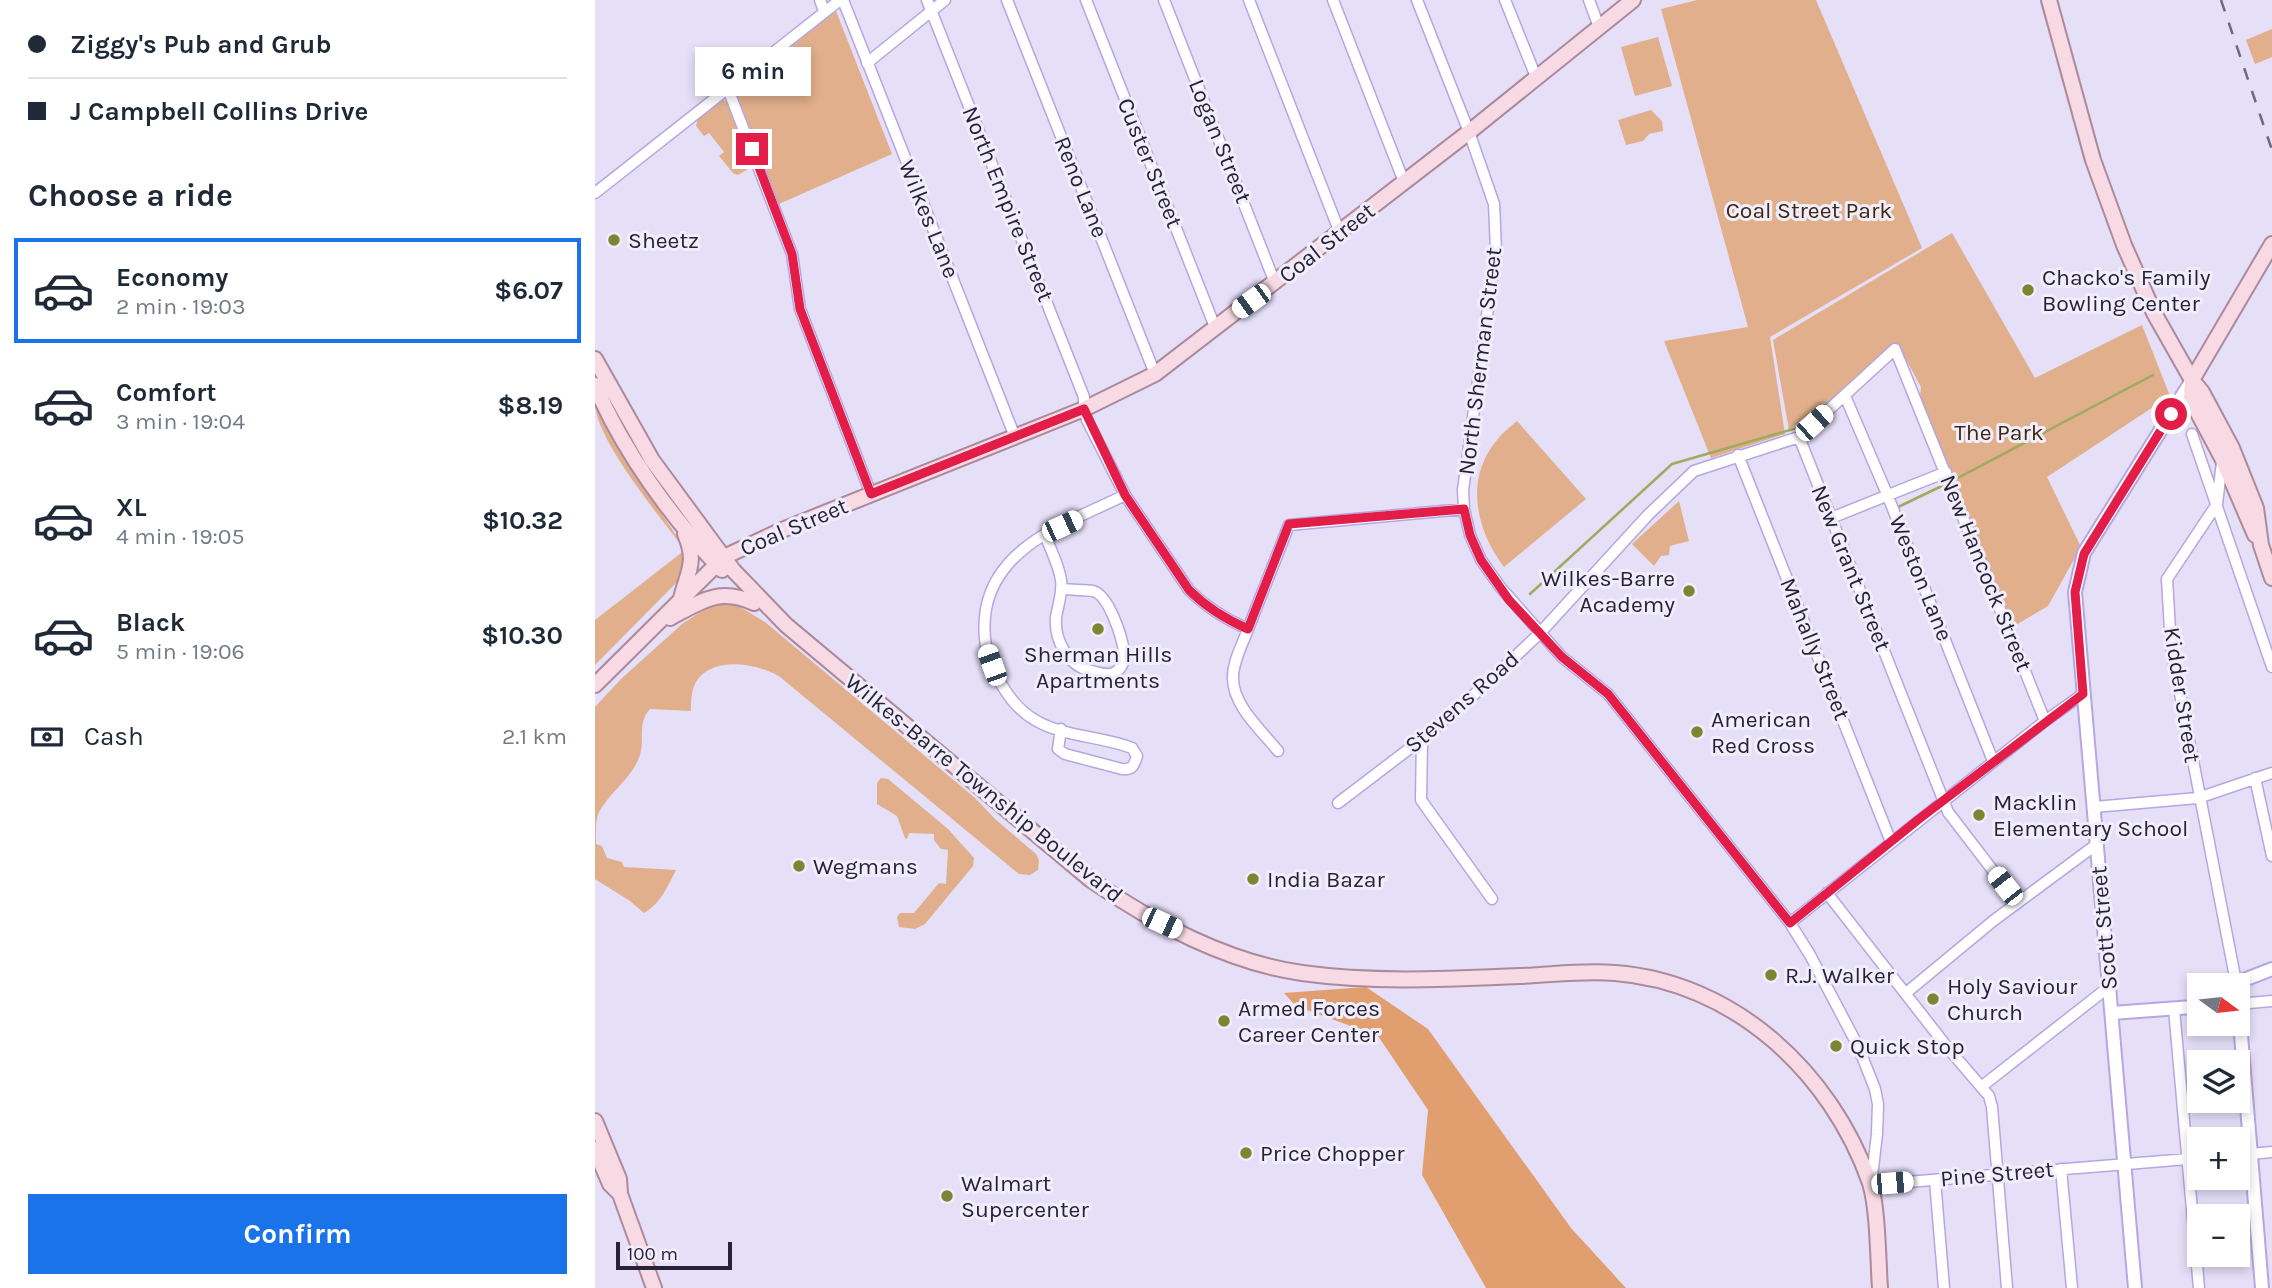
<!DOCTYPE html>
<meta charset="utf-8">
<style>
:root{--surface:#fff;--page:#f6f6f7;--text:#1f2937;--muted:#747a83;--line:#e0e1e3;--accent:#1a73e8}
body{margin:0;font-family:Karla,sans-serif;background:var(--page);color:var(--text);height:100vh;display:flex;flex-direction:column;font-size:26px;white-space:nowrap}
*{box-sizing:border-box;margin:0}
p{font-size:23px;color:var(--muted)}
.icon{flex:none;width:38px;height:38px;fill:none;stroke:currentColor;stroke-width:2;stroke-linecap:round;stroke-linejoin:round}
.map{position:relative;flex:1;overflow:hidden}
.panel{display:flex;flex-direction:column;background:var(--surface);width:595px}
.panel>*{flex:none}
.guide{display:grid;align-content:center;height:154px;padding:0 28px;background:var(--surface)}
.needle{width:46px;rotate:105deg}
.controls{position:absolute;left:1592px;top:973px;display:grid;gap:14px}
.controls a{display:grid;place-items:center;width:63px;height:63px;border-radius:0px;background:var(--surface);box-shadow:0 4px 10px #0003;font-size:35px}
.scale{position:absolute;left:21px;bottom:18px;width:116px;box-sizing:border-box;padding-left:7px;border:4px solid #282239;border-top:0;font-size:19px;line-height:24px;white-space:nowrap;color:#282239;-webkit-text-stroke:5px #f1eefb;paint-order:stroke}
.end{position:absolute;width:32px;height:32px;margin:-16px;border:9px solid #e11d48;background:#fff;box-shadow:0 0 0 4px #fff}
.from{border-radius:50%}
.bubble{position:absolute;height:49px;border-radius:0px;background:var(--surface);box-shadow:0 4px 10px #0003;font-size:23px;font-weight:700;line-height:49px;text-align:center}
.car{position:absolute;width:21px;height:42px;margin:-21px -10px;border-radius:9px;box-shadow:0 0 5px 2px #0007;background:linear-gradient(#fff 24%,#345 0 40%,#fff 0 76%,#345 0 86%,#fff 0)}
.guide b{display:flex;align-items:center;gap:24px;height:66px;font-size:26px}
.guide b+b{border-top:2px solid var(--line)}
.guide i{width:18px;height:18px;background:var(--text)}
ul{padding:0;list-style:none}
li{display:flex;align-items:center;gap:21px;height:105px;margin:0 14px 10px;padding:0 14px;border:4px solid transparent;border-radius:0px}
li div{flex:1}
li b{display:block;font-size:26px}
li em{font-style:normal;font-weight:700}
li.on{border-color:var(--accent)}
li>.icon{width:63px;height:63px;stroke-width:1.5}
h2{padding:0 28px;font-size:32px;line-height:84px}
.pay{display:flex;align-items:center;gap:18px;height:77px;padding:0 28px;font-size:26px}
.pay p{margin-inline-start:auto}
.primary-button{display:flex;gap:14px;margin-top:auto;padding:14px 28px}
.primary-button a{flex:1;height:80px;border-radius:0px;background:var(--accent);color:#fff;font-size:28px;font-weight:700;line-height:80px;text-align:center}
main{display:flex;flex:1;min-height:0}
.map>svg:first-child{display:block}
.green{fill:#e1af8b}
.forest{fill:#e19f6f}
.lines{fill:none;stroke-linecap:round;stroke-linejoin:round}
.stream{stroke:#9eab5f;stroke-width:2.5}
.street-casing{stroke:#b6a6e1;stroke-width:13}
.secondary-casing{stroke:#b6a6e1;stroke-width:16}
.primary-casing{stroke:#ac8a9c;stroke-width:18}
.street{stroke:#fff;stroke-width:10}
.secondary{stroke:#fff;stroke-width:12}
.primary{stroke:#f8dae4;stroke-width:14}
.rail{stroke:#6d677f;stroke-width:2.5;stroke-dasharray:12 12;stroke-linecap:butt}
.route{stroke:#e11d48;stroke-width:9}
.poi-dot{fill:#7a8633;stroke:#f1eefb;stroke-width:2.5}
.labels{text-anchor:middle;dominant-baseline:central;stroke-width:6;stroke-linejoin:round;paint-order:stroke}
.street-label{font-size:23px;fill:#282239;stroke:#f1eefb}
.park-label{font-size:23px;fill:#412611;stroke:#f1eefb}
.poi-label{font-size:23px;fill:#282239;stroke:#f1eefb;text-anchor:start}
</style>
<main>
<section class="panel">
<div class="guide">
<b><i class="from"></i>Ziggy's Pub and Grub</b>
<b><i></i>J Campbell Collins Drive</b>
</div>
<h2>Choose a ride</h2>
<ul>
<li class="on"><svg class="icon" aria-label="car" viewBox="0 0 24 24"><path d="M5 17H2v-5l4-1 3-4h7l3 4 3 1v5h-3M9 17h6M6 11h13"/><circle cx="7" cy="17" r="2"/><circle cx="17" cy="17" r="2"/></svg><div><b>Economy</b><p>2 min · 19:03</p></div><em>$6.07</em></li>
<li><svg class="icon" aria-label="car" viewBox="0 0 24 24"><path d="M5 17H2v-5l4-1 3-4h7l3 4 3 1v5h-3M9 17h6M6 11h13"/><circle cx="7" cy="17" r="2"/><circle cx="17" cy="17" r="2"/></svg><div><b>Comfort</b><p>3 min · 19:04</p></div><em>$8.19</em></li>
<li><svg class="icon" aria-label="car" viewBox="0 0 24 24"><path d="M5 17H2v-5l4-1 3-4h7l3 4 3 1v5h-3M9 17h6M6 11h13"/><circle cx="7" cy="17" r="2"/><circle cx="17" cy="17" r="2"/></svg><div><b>XL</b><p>4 min · 19:05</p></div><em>$10.32</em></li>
<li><svg class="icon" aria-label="car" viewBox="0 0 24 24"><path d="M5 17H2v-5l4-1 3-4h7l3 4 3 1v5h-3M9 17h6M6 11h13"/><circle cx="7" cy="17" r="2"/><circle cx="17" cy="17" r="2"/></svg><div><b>Black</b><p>5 min · 19:06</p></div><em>$10.30</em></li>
</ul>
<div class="pay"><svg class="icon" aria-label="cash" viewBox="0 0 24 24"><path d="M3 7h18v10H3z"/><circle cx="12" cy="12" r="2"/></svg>Cash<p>2.1 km</p></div>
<div class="primary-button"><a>Confirm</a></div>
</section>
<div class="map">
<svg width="1677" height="1288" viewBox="0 0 1677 1288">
<rect width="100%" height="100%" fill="#e5dff8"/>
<path class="green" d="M1102,0H1221L1327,248L1175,337L1190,434L1116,458L1069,341L1153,327L1066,9Z
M241,11L297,154L184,204L140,90Z
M1677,29V57L1660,64L1651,40Z
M1063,37L1077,86L1040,96L1026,47Z
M126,99L134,103L156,162L153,169L143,175L138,173L124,156L129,152L114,133L109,136L101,126L103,118Z
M1056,110L1067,121L1068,131L1054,134L1048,141L1031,145L1023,120Z
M1357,233L1440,378L1547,325L1575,396L1452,477L1486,547L1453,606L1414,629L1324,407L1326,387L1306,350L1292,356L1194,430L1178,340Z
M0,403L30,459L91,550L86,578L0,665V620L90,550C66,518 0,439 0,403Z
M922,421L991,499L909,567C881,530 869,479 902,440C907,433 915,427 922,421Z
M1084,501L1094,541L1075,546L1074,555L1066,556L1059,566L1037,544Z
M122,601L137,602L170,622L380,798L400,819L441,854L444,860L443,870L435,875L424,874L185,677C163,663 115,655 100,684C96,692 96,702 96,711L55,709C42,723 50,738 45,755C38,777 15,792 4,812C0,820 1,835 1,844L7,846L12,858L27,862L29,867L81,870C73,886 65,904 49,913L35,901L0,879V707L26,679L87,624Z
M286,778L293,779L353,829L379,858L378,866L330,924L320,929L304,927L302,917L305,913H319L344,883L351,884L353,850L346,849L339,840V834L314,833L312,839L310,838L302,816L282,804V783Z"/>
<path class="forest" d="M771,987L833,1029L976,1228L1031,1288H891L827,1175L833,1110L783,1036L701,1006L689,993Z"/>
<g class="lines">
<path class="stream" d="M1357,481L1558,375
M1301,508L1351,484
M935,594L1077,464L1202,428L1252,387V389"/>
<g class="street-casing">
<path id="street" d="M225,0L229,11
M248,0L420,437
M332,0L489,397V409L492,420L530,495L594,590C612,608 630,619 653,629L694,525L869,509
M412,0L560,374
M491,0L620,327
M569,0L680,283
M654,0L745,233
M738,0L809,182
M822,0L874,132L899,204L901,250L868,490L869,509L875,535L886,560L906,588L967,657L1013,694L1195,923L1215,955L1263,1046L1280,1089L1283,1104L1282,1134L1276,1185L1605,1158
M910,0L941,77
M994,0L1004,27
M272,63L350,0
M133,89L197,254L205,309L276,494
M0,193L245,0
M1250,396L1292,494L1398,761
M1597,434L1677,667
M1204,437L1353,812L1422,902
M1143,455L1296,842
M1627,462L1622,504L1572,579L1576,647L1641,982
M1236,518L1351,472
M450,534C455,549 464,565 466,580C468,592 463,605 461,617C459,640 473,666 496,671C505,673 515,677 522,671C528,667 530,658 529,652C527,637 514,595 498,591C488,589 477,591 466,588
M653,629C648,643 638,661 638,677C637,705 667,731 683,751
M466,729L463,749L470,754L527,769C537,770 539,766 542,756L537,748C506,736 468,737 440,720C419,708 404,683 395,661C389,644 388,627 391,609C403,543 478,521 530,495
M827,739L826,800L897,899
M1660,778L1677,856
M743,803L827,739L889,686L944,634L1053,515L1099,471L1204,437L1300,349L1450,721
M1499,807L1603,798L1677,773
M1232,893L1352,1047L1394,1096L1397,1107L1412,1288
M1195,923L1450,721L1488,694
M1311,993L1398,921L1502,844
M1643,1004L1677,1001
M1579,1009L1604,1288
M1386,1087L1515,986
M1643,1155L1677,1152
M1466,1169L1477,1288
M1340,1180L1349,1288"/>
</g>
<g class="secondary-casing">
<path id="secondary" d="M1636,985L1677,969
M1643,999L1667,1288
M1517,1013L1598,1007L1605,1004
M1540,1288L1480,592L1489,553L1597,380"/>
</g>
<g class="primary-casing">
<path id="primary" d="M1454,0L1498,160L1529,245L1559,313L1597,380L1607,392L1637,448L1661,508L1666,545L1677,578
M0,359L57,460L138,570L191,625L496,880C556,922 634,963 707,973C779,983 853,979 924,976C956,975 988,970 1020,973C1139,982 1236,1072 1275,1183C1283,1208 1283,1260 1285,1288
M0,385C28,451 77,519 127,570
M1660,535L1627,458L1596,400L1597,380L1677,244
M86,598C93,571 102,562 90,534
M75,618C107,601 124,587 159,603
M0,685L129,557L187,530L489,409L560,374L874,132L1038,0
M0,1121L24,1179L25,1194L59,1288
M0,1149L15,1184L25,1194"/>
</g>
<use href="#street" class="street"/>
<use href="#secondary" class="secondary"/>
<use href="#primary" class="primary"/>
<path class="rail" d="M1626,0L1677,150"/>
</g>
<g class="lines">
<path class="route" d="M157,149L197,254L205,309L276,494L489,409L530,495L594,590C612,608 630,619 653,629L694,524L869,509L875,535L886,560L914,600L967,657L1013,694L1195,923L1324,819L1488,694L1480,592L1489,554L1576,414"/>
</g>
<g class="poi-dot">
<circle cx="19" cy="240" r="7"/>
<circle cx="1433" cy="290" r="7"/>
<circle cx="1094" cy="591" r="7"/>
<circle cx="503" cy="629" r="7"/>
<circle cx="1102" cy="732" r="7"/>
<circle cx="1384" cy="815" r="7"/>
<circle cx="204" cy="866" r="7"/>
<circle cx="658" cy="879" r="7"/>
<circle cx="1176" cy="975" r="7"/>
<circle cx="1338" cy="999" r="7"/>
<circle cx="629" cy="1021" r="7"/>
<circle cx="1241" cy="1046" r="7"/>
<circle cx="651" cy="1153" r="7"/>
<circle cx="352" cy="1196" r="7"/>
</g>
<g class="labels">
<g class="street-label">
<text transform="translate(625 141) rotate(68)">Logan Street</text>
<text transform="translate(555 163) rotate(68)">Custer Street</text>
<text transform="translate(486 187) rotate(68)">Reno Lane</text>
<text transform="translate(413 204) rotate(68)">North Empire Street</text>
<text transform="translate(334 219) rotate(68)">Wilkes Lane</text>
<text transform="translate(732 243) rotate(-38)">Coal Street</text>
<text transform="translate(885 361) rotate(-83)">North Sherman Street</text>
<text transform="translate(199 527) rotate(-23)">Coal Street</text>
<text transform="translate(1256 568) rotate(68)">New Grant Street</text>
<text transform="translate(1391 573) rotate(68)">New Hancock Street</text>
<text transform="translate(1326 578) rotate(68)">Weston Lane</text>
<text transform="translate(1220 649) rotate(68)">Mahally Street</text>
<text transform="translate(1587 695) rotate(81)">Kidder Street</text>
<text transform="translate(867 702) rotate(-41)">Stevens Road</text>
<text transform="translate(389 788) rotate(39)">Wilkes-Barre Township Boulevard</text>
<text transform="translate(1509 928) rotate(-95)">Scott Street</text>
<text transform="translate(1402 1174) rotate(-5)">Pine Street</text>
</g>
<g class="park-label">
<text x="1214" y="210">Coal Street Park</text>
<text x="1404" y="432">The Park</text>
</g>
<g class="poi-label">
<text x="33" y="240">Sheetz</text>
<text x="1447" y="277">Chacko's Family<tspan x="1447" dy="26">Bowling Center</tspan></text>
<text x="1080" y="578" text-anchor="end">Wilkes-Barre<tspan x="1080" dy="26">Academy</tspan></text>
<text x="503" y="654" text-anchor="middle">Sherman Hills<tspan x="503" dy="26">Apartments</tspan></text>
<text x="1116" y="719">American<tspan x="1116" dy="26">Red Cross</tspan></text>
<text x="1398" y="802">Macklin<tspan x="1398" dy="26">Elementary School</tspan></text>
<text x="218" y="866">Wegmans</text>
<text x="672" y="879">India Bazar</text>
<text x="1190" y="975">R.J. Walker</text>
<text x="1352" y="986">Holy Saviour<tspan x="1352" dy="26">Church</tspan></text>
<text x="643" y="1008">Armed Forces<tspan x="643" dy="26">Career Center</tspan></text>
<text x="1255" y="1046">Quick Stop</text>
<text x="665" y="1153">Price Chopper</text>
<text x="366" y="1183">Walmart<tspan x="366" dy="26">Supercenter</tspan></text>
</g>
</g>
</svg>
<div class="controls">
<a><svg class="needle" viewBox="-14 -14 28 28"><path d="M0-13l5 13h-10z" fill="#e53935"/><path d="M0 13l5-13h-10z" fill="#747a83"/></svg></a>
<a><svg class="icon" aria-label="layers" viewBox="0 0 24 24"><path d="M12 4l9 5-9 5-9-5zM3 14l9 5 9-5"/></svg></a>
<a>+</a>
<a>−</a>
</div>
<div class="scale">100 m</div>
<i class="end from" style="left:1576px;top:414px"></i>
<i class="end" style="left:157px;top:149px"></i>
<div class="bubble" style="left:100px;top:47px;width:116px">6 min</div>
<i class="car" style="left:656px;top:301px;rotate:234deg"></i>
<i class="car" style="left:1219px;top:423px;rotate:48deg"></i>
<i class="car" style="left:467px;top:526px;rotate:65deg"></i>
<i class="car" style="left:397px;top:665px;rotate:340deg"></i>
<i class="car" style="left:1410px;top:886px;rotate:322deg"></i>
<i class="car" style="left:567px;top:923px;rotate:115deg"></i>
<i class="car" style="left:1297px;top:1183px;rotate:85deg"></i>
</div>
</main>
